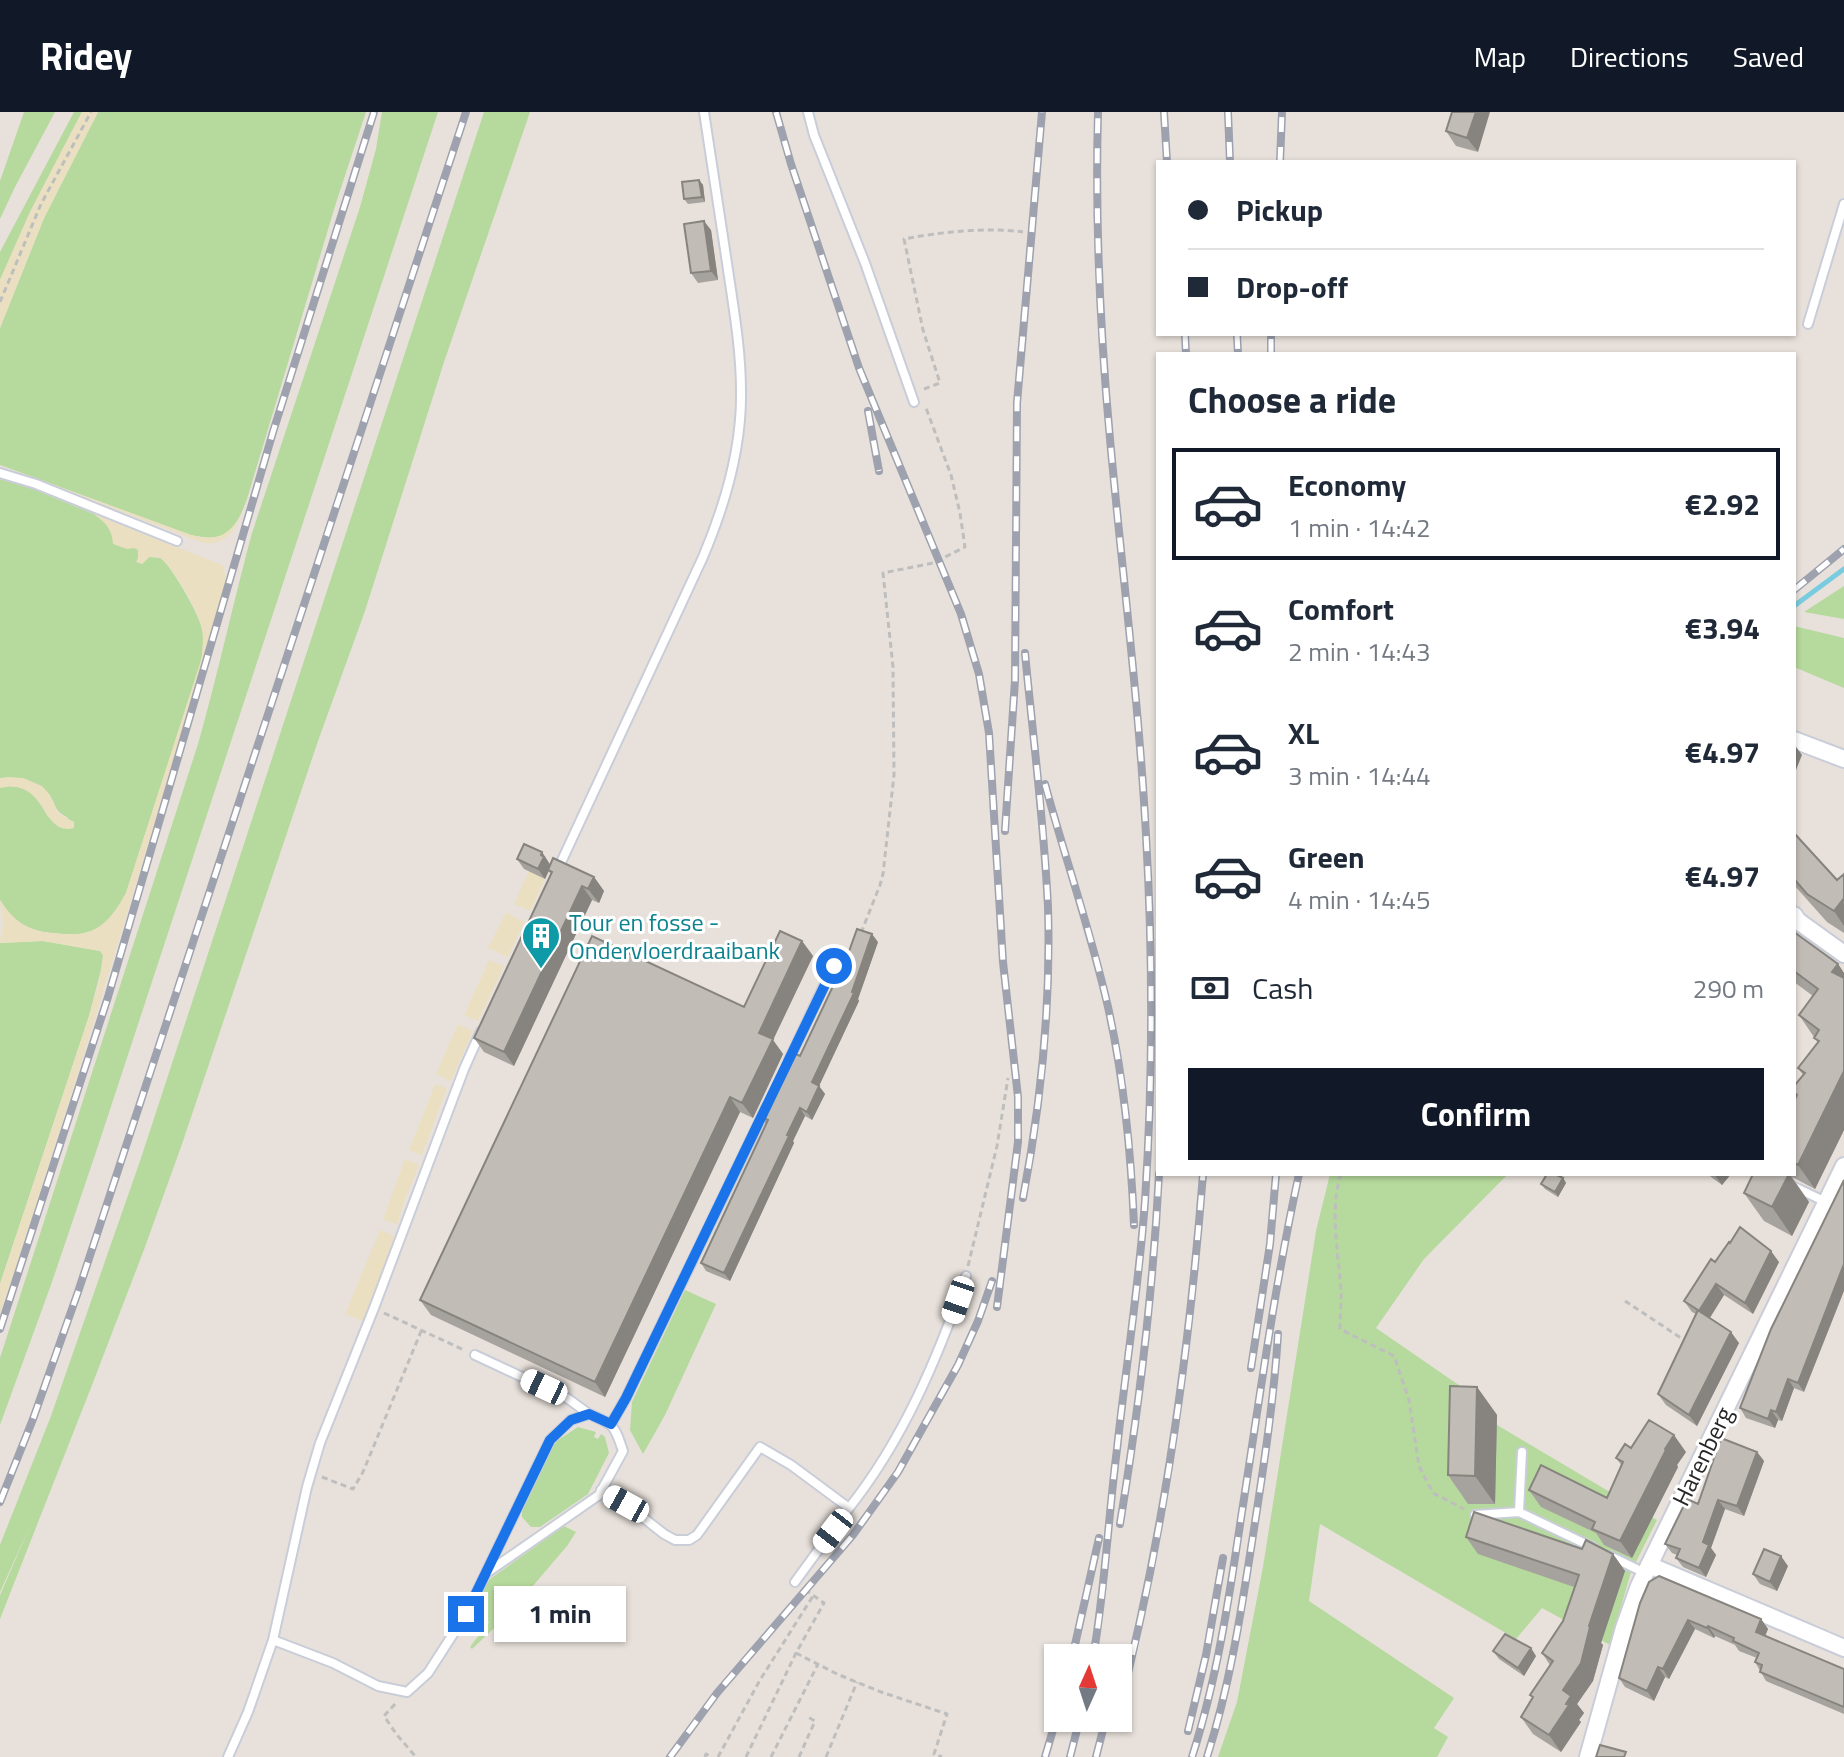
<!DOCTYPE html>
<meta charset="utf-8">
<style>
:root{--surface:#fff;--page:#f6f6f7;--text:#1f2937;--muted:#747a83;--line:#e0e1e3;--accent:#111827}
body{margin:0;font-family:"Titillium Web",sans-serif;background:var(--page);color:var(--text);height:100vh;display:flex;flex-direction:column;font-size:30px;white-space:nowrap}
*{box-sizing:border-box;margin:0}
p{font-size:26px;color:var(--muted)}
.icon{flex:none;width:44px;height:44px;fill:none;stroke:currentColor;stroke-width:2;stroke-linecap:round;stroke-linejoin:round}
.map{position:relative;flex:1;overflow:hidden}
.sheet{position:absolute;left:1156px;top:240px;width:640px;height:824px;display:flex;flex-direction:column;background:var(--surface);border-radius:0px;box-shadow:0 2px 6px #0004}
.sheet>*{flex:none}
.banner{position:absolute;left:1156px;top:48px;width:640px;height:176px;border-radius:0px;box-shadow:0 2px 6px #0004;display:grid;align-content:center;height:176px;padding:0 32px;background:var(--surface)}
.needle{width:52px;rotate:3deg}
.controls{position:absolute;left:1044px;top:1532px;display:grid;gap:16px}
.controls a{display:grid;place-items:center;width:88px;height:88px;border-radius:0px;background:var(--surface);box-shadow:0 2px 6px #0004;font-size:40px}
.end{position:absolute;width:36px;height:36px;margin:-18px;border:10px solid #1a73e8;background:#fff;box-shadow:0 0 0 4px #fff}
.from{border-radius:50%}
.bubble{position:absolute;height:56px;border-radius:0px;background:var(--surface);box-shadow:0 2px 6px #0004;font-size:26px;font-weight:700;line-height:56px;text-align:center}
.car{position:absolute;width:24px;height:48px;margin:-24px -12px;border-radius:10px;box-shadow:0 0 6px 2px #0007;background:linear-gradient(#fff 24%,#345 0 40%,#fff 0 76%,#345 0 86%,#fff 0)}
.banner b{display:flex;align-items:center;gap:28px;height:76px;font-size:30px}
.banner b+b{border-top:2px solid var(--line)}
.banner i{width:20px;height:20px;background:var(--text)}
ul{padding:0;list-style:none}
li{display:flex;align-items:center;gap:24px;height:112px;margin:0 16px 12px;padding:0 16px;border:4px solid transparent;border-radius:0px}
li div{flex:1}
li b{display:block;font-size:30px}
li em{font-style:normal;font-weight:700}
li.selected{border-color:var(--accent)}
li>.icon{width:72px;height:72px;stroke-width:1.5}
h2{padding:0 32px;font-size:36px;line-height:96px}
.pay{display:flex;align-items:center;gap:20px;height:88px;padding:0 32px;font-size:30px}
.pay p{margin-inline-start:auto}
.primary-button{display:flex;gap:16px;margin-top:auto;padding:16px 32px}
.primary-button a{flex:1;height:92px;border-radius:0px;background:var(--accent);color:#fff;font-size:32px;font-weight:700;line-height:92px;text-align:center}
header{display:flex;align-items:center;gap:48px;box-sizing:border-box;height:112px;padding:0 40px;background:var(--accent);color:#fff}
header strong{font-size:38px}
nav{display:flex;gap:44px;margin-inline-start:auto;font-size:28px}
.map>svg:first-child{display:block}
.green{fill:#b6d99d}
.sand{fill:#eae0c1}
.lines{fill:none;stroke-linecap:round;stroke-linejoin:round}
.stream{stroke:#79ccdf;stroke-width:5}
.service-casing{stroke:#c9cdd8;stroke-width:12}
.minor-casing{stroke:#c9cdd8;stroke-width:20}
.path{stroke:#bebebe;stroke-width:3;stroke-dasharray:6 4;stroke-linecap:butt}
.service{stroke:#fff;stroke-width:8}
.minor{stroke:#fff;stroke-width:16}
.rail-casing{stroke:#9ea2af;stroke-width:8}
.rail{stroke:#fff;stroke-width:5;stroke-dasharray:15;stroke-linecap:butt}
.wall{fill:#a6a29d}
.shaded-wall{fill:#87847f}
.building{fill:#c1bcb6;stroke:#87847f;stroke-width:2}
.route{stroke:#1a73e8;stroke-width:10}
.labels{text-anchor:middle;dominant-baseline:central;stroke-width:6;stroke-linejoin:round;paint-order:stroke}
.culture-label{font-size:24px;fill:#0d838f;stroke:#fff;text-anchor:start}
.street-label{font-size:24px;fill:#272727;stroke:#fff}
</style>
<header>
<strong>Ridey</strong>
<nav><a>Map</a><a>Directions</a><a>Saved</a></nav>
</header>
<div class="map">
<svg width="1844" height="1645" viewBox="0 0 1844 1645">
<rect width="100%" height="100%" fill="#e8e1db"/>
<path class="green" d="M24,0H55L15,75L0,107V69Z
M74,0H82L30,100L0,168V140Z
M98,0H366L336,91L247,387C235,419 226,431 191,423L0,353V216L44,106Z
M382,0H438L98,1034L52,1170L0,1313V1246L198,632C218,562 233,491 252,421L360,95L376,37Z
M484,0H530L444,250L365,499L318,629L182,1032L145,1135L94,1268L0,1507V1483L31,1412L0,1480V1433L51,1304L141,1046Z
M0,367L33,377L94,402L107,412L112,423L138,438V446L142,452L149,445L162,446C174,460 201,504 203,521C204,530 202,544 200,553L126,781C118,796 106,815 88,820C80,823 71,822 63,822C33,820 17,815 0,788V676C24,669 38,685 48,705L69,706C51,698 58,691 48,683C40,676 10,665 0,666Z
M1844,474V507L1804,500Z
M1794,514L1844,526V576L1794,555Z
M43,829L100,839L103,843V850L89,904L0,1172V831Z
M1330,1062H1508L1424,1147L1376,1216L1466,1278L1460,1291L1657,1408L1631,1460L1610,1533L1542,1496L1516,1527L1320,1412L1309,1489L1454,1586L1434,1616L1448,1625L1437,1645H1218L1237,1590L1263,1455L1316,1119Z
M685,1178L716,1192L665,1303L643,1342L630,1318L632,1290Z
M578,1315L596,1320L594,1325L598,1327L601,1322L605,1325L609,1341L588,1382L540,1415H531L522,1405V1399L555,1330Z
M564,1414L576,1420L567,1434L508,1503L472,1537L470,1535L489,1510L474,1498L476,1490L490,1467Z"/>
<path class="sand" d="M82,0H98L44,106L0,216V168L30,100Z
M0,353L191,423C217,429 225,426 241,404C234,421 223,434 203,431Z
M94,402L224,454L226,472C153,716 81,960 0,1202V1172L89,904L100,865L103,843L100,839L43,829L0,831C0,824 2,819 3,813C3,808 0,796 0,788C17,815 33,820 63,822C71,822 80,823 88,820C106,815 118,796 126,781L202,545C202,536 204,526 202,518C199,500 174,456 159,445H149L142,452L136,450L138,446V438L135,436L127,437L113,432C112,417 106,411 94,402Z
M9,665L23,666L42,674L50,683L58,701L74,710V716C40,725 48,664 0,676V666Z
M529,759L545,767L530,799L514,792Z
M506,800L524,810L508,845L488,836Z
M489,848L504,854L478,909L464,903Z
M458,912L473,919L451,969L436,962Z
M435,972L447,976L422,1043L409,1038Z
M405,1047L419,1053L404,1090L397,1113L383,1107Z
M380,1118L394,1124L379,1170L363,1209L345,1202Z"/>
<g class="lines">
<path class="stream" d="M1794,494L1844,457"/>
<g class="service-casing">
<path id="service" d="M808,0L814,23L865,151L914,290
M1808,212L1844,92
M0,361L36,372L177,429
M557,759L703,445C725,393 742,336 741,279C741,236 733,193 727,151C719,101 712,50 704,0
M789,948L838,844
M1774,1062L1786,1071L1826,1090
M475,1243L567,1286L589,1302
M611,1312L626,1286L766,996
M601,1378L626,1392L664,1422L675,1428H689L697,1423L760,1335L791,1353L849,1396L795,1470
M849,1396C903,1328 938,1246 966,1164
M1519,1400L1522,1340
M1475,1403L1519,1400L1594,1436
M1610,1444L1645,1461
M273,1528L333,1551L378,1574L407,1580L428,1561L466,1502L550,1328L571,1308L589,1302C614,1313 614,1312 623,1339L599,1383L488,1460
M228,1645L248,1600L273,1528L307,1375L320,1331L374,1196L464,957L481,919"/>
</g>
<g class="minor-casing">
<path id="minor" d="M1794,628L1844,647
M1794,803L1798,809L1844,842
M1649,1453L1844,1536
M1588,1645L1624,1516L1639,1474L1844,1054"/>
</g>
<path class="path" d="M0,190L41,92L91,0
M924,277L940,271L923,218L904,127C941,120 986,115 1023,120
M861,821L880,773L883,762L894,663L893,555L883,461L933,451L965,435L960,401L951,363L926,296
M1341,1062C1329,1097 1339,1144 1341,1180C1341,1192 1340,1205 1340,1217L1394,1244L1409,1288L1419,1354L1433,1381L1464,1397
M968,1154L997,1034L1008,966
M1625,1189L1687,1230
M384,1201L464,1238
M322,1365L353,1377L363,1360L422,1217
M796,1541L837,1562L881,1580L947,1602L934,1642L942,1645
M395,1592L384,1604L397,1623L416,1645
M705,1645L706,1642L712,1645
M718,1645L760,1568L813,1484
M746,1645L796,1541L824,1491L804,1477
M771,1645L818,1552
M799,1645L815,1609L806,1604
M826,1645L857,1570"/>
<use href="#service" class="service"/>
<use href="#minor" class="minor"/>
<g class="rail-casing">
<path id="rail" d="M776,0L791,52L859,256L961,502L979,562L989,621L1003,850L1018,985V1030L997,1195
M1164,0L1167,50
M1228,0L1230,50
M1280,50L1282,0
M1185,222L1186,242
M1237,222L1238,242
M1271,242V222
M868,299L879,359
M1794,478L1844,437
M1045,672C1065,746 1091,820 1108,895C1124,967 1131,1040 1134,1113
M1005,719L1015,568L1017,291L1042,0
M1023,1086C1041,991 1051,893 1048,795C1044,710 1033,625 1025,541
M0,1217L108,885L273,320L374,0
M1251,1256L1270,1132L1276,1062
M0,1390L33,1307L78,1180L466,0
M1120,1412C1139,1296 1153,1179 1159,1062
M1072,1546L1099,1426
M1093,1546C1105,1477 1108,1407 1117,1337C1126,1254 1139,1172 1145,1089C1153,967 1153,845 1146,723C1139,591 1122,459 1110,327C1100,218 1095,109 1098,0
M1118,1601C1164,1424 1189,1244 1203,1062
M1188,1619L1206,1543L1223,1446
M670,1645L717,1581L853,1423L898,1360L958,1253L978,1209L992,1169
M1045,1645L1058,1601
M1070,1645L1080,1606
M1096,1645L1106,1606
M1192,1645C1217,1567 1229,1487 1241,1406C1259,1291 1274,1176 1299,1062
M1207,1645C1231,1570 1242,1494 1254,1417C1264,1352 1274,1287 1278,1222"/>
</g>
<use href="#rail" class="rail"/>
</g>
<path class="wall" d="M1452,0L1478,40L1456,34L1446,19Z
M699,68L703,73L705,90L688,92L684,87Z
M711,118L718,168L698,171L691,161Z
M1794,721L1837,768L1844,762V821L1827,810L1794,773Z
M542,740L550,753L594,765L604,779L599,791L592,788L514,954L484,940L474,926L551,763L549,759L545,767L524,757L517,747Z
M1794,820L1838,852L1844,861V1018L1815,1077L1792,1065L1809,1090L1792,1124L1764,1109L1744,1081L1753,1062H1794V989L1796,985L1794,982V974L1803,963L1798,956L1818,931L1799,903L1813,884L1794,870Z
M802,829L813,844L773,928L783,942L753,1006L740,1000L605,1285L431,1203L420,1188L744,895Z
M878,830L858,887L859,889L819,974L825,982L812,1008L805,1004L793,1029L794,1031L730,1169L706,1159L701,1151L766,1012L760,1004L800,944L837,873Z
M1707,1062H1731L1722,1073Z
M1563,1066L1566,1071L1558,1085L1545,1077L1541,1072Z
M1715,1150H1779L1753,1202L1724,1183L1710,1206L1739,1231L1697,1314L1666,1293L1658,1282L1696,1202L1692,1200L1684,1189Z
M1771,1217L1804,1280L1794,1276L1782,1309L1778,1308L1775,1316L1746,1306L1740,1296Z
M1477,1275L1497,1303L1495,1392H1468L1448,1363Z
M1631,1336L1686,1340L1677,1353L1678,1355L1632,1446L1604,1433L1596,1421L1541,1395L1529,1378L1607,1386L1622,1354L1616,1346Z
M1757,1340L1764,1349L1744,1404L1725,1397L1711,1436L1716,1443L1706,1465L1683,1455L1676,1446L1677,1443L1672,1441L1665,1432L1698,1392Z
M1466,1425L1582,1437L1613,1442L1625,1459L1601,1531L1603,1533L1593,1569L1577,1592L1584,1601L1579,1608L1581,1610L1561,1640L1533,1622L1521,1605L1533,1586L1530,1583L1550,1553L1542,1541L1563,1509L1574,1475L1478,1442Z
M1788,1454L1777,1479L1760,1472L1753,1462Z
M1640,1491L1761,1507L1768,1517L1765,1524L1844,1557V1602L1766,1569L1755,1550L1757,1546L1739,1539L1735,1533L1715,1524L1714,1526L1695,1517L1669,1567L1665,1565L1654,1589L1625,1575L1619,1566Z
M1493,1539L1536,1544L1524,1564L1499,1547Z"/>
<path class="shaded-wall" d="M1476,0H1490L1478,40L1467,26Z
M699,68L703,73L705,90L702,85Z
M704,109L711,118L718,168L711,159Z
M1794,632L1802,643L1794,663Z
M542,740L551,754L545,767L538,757Z
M594,765L604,779L599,791L588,777Z
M582,774L592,788L514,954L504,940Z
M1844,786V814L1834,799Z
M872,822L878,830L858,887L859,889L819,974L825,982L812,1008L807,1000L812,970L852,880Z
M802,829L813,844L773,928L783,942L753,1006L742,991L759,921Z
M1838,852L1844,861V877L1832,860Z
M1844,959V1018L1815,1077L1798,1053Z
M730,985L740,1000L605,1285L595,1270Z
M800,996L805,1004L793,1029L794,1031L730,1169L724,1161Z
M1714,1062H1731L1722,1073Z
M1789,1062L1809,1090L1792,1124L1772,1095Z
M1563,1066L1566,1071L1558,1085L1555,1080Z
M1771,1139L1779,1150L1753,1202L1745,1191Z
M1844,1152V1179L1804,1280L1798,1271Z
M1716,1172L1724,1183L1707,1210L1699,1199Z
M1731,1220L1739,1231L1697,1314L1689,1303Z
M1788,1267L1794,1276L1782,1309L1776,1300Z
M1477,1275L1497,1303L1495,1392L1475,1364Z
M1771,1298L1778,1308L1775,1316L1768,1307Z
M1674,1323L1686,1340L1677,1353L1678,1355L1632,1446L1620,1429L1665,1337Z
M1757,1340L1764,1349L1744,1404L1737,1394Z
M1718,1388L1725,1397L1711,1436L1716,1443L1706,1465L1699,1456L1703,1430Z
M1613,1442L1625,1459L1601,1531L1603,1533L1593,1569L1577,1592L1584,1601L1579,1608L1581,1610L1561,1640L1549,1623L1563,1578L1589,1514Z
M1781,1444L1788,1454L1777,1479L1770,1470Z
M1761,1507L1768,1517L1763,1529L1756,1520Z
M1688,1508L1695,1517L1669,1567L1663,1557Z
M1708,1514L1715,1524L1714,1526L1707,1516Z
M1531,1536L1536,1544L1524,1564L1518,1556Z
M1658,1555L1665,1565L1654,1589L1647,1579Z"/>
<path class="building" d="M1452,0H1476L1467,26L1446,19Z
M699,68L702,85L684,87L682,70Z
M704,109L711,159L691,161L684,112Z
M1794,721L1837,768L1844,762V786L1834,799L1807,782L1794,767Z
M524,732L542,740L541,743L544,745L538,757L517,747Z
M553,746L594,765L588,777L582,774L504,940L474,926L552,760L548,758Z
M857,817L872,822L852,880L854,881L812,970L819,974L807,1000L800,996L787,1023L789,1024L724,1161L701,1151L768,1008L760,1004L791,940L800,944L834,872L837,873Z
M780,819L802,829L759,921L773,927L742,991L730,985L595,1270L420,1188L592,824L744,895Z
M1794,820L1838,852L1832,860L1844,866V959L1798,1053L1794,1051V989L1797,983L1794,980V974L1805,961L1798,956L1819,929L1814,926L1819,918L1799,903L1818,877L1794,859Z
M1547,1062H1555L1563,1066L1555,1080L1541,1072Z
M1753,1062H1789L1772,1095L1744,1081Z
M1844,1068V1152L1798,1271L1788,1267L1776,1300L1771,1298L1768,1307L1740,1296L1771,1217Z
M1740,1115L1771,1139L1745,1191L1716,1172L1699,1199L1731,1220L1689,1303L1658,1282L1698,1198L1684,1189L1711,1147L1715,1150L1729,1130L1730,1131Z
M1450,1274L1477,1275L1475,1364L1448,1363Z
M1649,1308L1674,1323L1665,1337L1666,1338L1620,1429L1592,1417L1595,1410L1529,1378L1541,1353L1607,1386L1623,1350L1616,1346L1625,1332L1631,1336Z
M1721,1326L1757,1340L1737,1394L1718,1388L1703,1430L1709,1433L1699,1456L1676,1446L1680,1437L1665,1432L1687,1387L1698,1392Z
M1474,1400L1582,1437L1586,1428L1613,1442L1589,1514L1590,1515L1581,1551L1563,1578L1571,1584L1566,1592L1569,1593L1549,1623L1521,1605L1533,1585L1530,1583L1553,1549L1542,1541L1563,1509L1579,1463L1466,1425Z
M1764,1437L1781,1444L1770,1470L1753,1462Z
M1659,1464L1761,1507L1756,1520L1844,1557V1595L1760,1560L1762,1553L1755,1550L1759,1541L1733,1529L1734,1526L1708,1514L1707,1516L1688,1508L1663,1557L1658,1555L1647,1579L1619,1566L1640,1491L1649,1470Z
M1505,1522L1531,1536L1518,1556L1493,1539Z
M1600,1633L1626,1640L1624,1645H1596Z"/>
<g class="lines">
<path class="route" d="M466,1502L550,1328L571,1308L589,1302L611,1312L626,1286L834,854"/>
</g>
<defs>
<g id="building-pin" transform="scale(2)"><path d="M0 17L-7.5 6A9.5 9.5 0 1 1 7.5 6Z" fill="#0f9aa8" stroke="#fff"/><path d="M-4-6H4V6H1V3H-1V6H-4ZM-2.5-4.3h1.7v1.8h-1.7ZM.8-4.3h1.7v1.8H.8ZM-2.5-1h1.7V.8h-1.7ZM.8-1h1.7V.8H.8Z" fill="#fff"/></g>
</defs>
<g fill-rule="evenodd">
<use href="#building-pin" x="541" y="824"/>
</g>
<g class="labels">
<g class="culture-label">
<text x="569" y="810">Tour en fosse -<tspan x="569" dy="28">Ondervloerdraaibank</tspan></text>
</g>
<g class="street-label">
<text transform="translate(1702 1344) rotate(-64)">Harenberg</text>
</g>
</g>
</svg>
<div class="controls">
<a><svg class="needle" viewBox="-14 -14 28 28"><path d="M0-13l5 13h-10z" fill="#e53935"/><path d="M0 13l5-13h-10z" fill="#747a83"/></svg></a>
</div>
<i class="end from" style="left:834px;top:854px"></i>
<i class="end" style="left:466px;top:1502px"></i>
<div class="bubble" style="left:494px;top:1474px;width:132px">1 min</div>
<i class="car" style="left:958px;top:1188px;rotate:199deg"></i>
<i class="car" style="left:544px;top:1275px;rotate:295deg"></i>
<i class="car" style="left:626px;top:1392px;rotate:299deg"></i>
<i class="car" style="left:833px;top:1419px;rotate:218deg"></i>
<div class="banner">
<b><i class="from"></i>Pickup</b>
<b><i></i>Drop-off</b>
</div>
<section class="sheet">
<h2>Choose a ride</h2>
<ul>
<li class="selected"><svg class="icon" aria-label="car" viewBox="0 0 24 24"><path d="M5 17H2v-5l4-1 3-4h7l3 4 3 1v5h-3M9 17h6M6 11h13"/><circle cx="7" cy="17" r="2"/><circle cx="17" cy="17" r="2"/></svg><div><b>Economy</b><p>1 min · 14:42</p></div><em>€2.92</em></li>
<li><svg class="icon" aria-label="car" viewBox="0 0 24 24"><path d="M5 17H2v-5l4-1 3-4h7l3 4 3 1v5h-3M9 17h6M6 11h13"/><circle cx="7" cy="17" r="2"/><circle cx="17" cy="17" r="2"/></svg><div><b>Comfort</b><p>2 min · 14:43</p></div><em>€3.94</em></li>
<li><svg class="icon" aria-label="car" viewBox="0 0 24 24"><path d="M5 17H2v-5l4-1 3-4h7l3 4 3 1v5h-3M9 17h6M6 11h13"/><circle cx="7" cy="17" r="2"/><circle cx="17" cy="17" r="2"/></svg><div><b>XL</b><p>3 min · 14:44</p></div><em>€4.97</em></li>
<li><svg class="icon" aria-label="car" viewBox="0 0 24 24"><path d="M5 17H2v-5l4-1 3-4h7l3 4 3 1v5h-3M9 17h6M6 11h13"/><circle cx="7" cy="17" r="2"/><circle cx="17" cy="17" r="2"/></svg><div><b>Green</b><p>4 min · 14:45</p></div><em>€4.97</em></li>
</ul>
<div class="pay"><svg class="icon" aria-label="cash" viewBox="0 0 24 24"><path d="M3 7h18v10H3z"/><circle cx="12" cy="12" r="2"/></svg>Cash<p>290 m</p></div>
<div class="primary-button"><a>Confirm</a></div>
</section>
</div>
